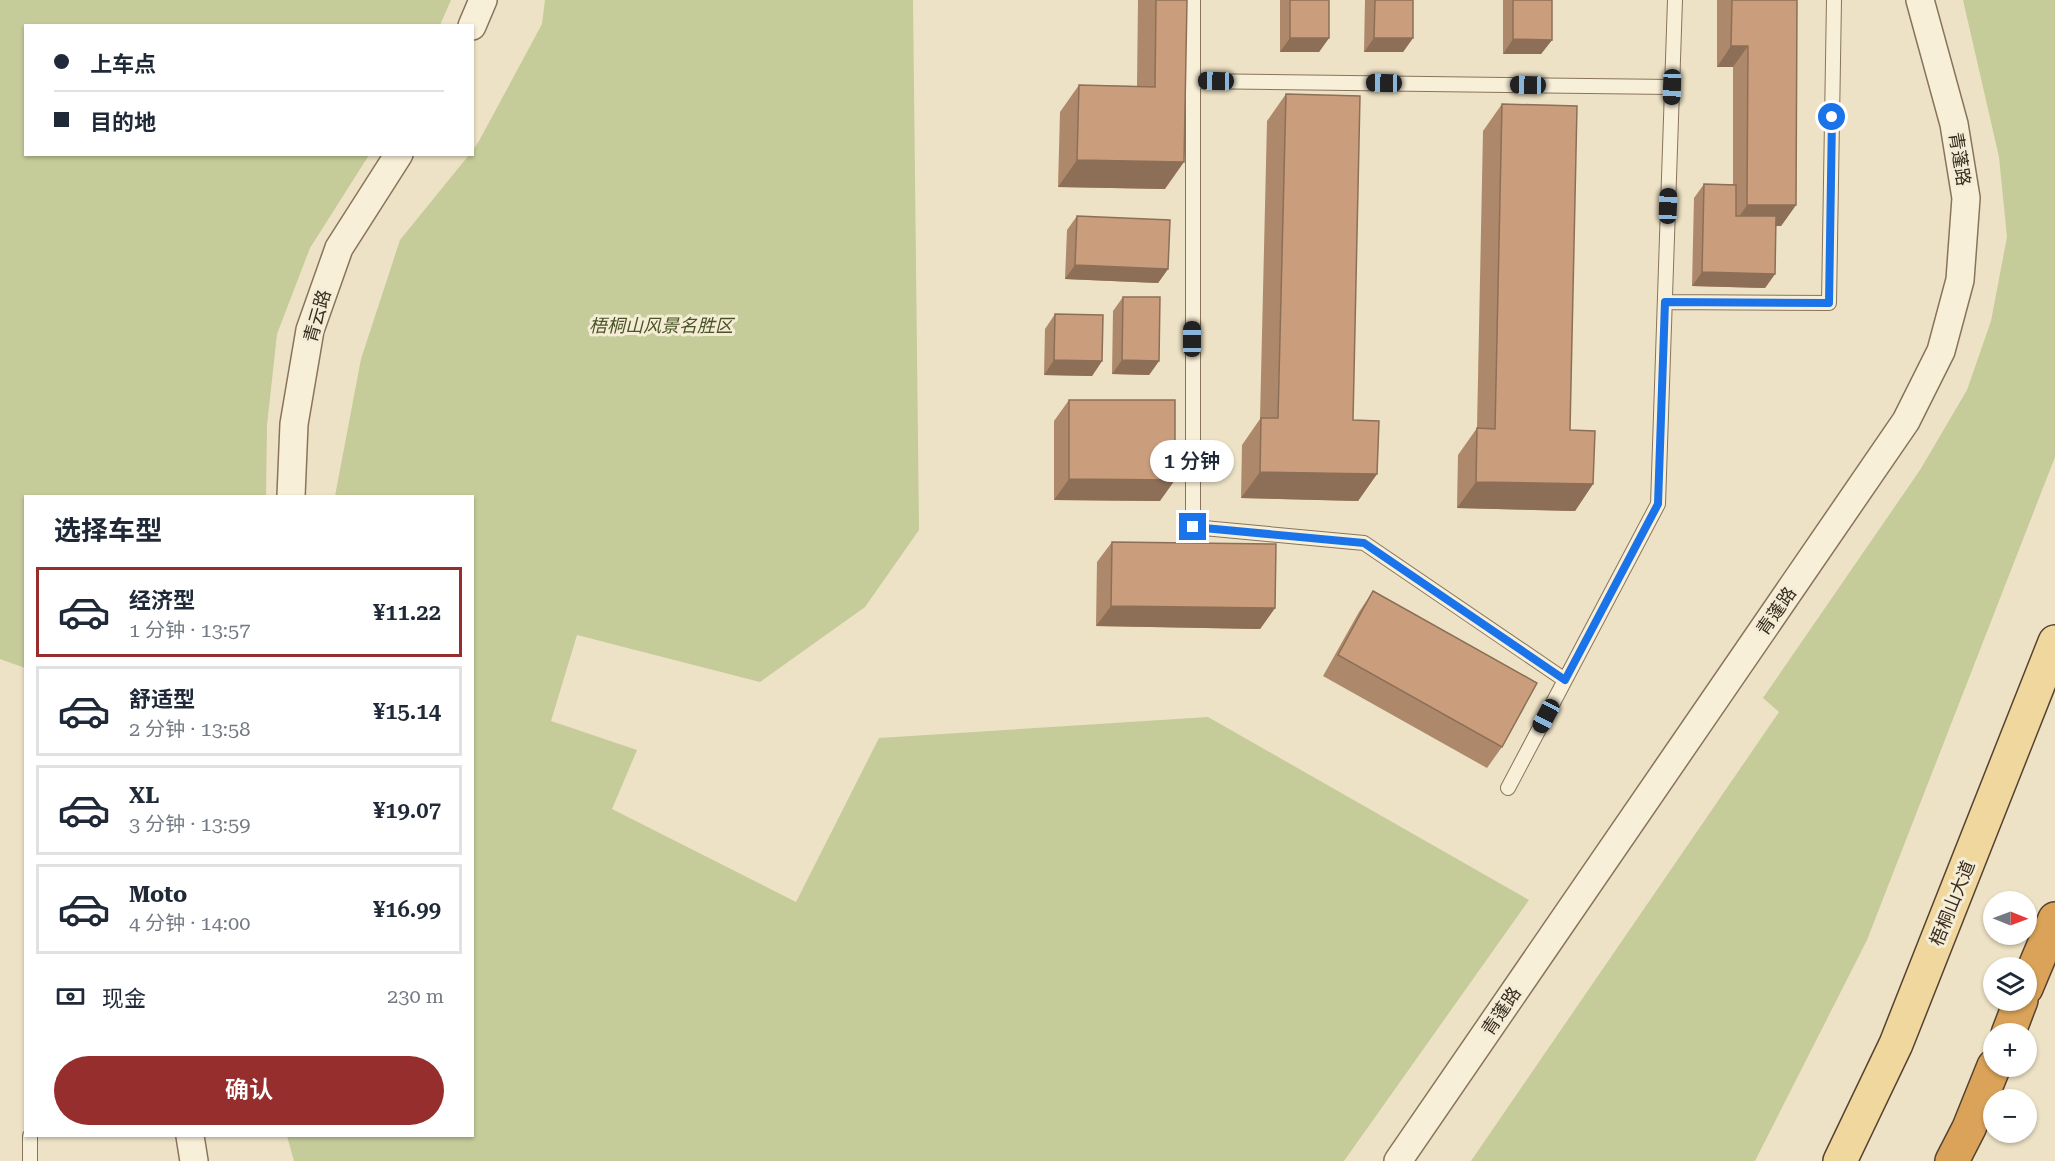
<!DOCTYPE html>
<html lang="zh">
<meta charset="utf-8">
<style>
:root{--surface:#fff;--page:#f2f2f3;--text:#1f2937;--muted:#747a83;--line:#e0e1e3;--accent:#952e2d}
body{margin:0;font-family:"Roboto Serif","Noto Sans SC",serif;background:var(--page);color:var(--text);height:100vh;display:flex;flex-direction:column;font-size:22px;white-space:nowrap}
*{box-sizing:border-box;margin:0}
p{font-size:20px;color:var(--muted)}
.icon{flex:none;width:33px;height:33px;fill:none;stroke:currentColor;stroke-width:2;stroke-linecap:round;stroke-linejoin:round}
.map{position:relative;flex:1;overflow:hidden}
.sheet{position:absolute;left:24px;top:495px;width:450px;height:642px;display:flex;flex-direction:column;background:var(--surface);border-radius:0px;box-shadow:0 2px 4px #0004}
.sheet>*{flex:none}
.banner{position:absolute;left:24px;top:24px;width:450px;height:132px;border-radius:0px;box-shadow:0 2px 4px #0004;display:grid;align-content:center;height:132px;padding:0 30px;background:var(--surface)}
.needle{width:39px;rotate:91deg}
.tools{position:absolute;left:1983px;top:891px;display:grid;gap:12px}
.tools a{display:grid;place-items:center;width:54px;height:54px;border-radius:50%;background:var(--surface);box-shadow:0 2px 4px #0004;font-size:30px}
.end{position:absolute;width:27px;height:27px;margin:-14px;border:8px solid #1a73e8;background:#fff;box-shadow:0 0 0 3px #fff}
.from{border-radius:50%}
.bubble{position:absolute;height:42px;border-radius:21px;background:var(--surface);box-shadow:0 2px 4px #0004;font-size:20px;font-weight:600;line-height:42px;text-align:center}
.car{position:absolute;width:18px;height:36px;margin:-18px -9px;border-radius:8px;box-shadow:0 0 4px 2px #0007;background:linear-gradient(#222 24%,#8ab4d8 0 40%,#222 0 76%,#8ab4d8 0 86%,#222 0)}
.banner b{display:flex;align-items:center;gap:21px;height:57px;font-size:22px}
.banner b+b{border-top:2px solid var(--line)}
.banner i{width:15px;height:15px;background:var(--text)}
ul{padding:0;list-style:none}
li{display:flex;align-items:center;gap:18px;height:90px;margin:0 12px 9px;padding:0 18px;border:3px solid var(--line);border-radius:0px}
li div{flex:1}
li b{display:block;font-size:22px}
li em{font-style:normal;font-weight:600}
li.selected{border-color:var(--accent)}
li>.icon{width:54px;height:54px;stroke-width:1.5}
h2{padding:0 30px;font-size:27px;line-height:72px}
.pay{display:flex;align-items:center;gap:15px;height:66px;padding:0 30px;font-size:22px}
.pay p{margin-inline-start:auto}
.action{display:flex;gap:12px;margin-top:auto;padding:12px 30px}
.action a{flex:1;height:69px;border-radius:36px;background:var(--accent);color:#fff;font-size:24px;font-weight:600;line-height:69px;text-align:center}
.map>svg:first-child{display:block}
.green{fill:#c5cb99}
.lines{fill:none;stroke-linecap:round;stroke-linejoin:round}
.lane-casing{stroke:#88745c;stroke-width:16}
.street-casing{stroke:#88745c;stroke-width:30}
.primary-casing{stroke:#564230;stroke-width:36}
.highway-casing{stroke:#564230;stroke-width:36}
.lane{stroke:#f8efd8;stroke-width:14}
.street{stroke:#f8efd8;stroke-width:27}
.primary{stroke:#efd79e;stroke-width:33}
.highway{stroke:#daa359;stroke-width:33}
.wall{fill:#ae886b}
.shaded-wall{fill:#8d6f57}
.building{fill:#ca9e7c;stroke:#8d6f57;stroke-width:1.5}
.route{stroke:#1a73e8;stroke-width:8}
.labels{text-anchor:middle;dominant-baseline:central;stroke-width:6;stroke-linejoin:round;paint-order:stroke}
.street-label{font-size:18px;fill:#382c1f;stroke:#f5ecd5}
.park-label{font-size:18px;font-style:italic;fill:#485426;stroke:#f5ecd5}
</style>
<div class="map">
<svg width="2055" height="1161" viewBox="0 0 2055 1161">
<rect width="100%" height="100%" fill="#ede2c5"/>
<path class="green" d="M0,0H451L440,25L26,26V154L369,155L310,248L277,334L267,425L266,496H26L25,668L0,659Z
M545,0H913L919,530L865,607L760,682L577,635L551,721L637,750L612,809L796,902L879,738L1208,717L1529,900L1344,1161H294L287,1136H472V496H335L361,359L400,240L469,155L472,154L473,150L479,141L542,24Z
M1963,0H2055V457L1867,940L1755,1161H1471L1779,712L1763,698L1920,470L1967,390L1991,321L2007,237L1999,157Z"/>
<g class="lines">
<g class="lane-casing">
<path id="lane" d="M1193,0V527L1364,543L1565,680
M1192,81L1672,87
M1665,302L1829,303L1834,0
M1508,788L1658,504L1675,0
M30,1161V1136"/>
</g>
<g class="street-casing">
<path id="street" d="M472,26L483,0
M291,496L294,424L310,330L339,248L399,154
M190,1136L194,1161
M1398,1161L1906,421L1941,351L1960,280L1966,198L1954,124L1920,0"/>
</g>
<g class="primary-casing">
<path id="primary" d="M1840,1161L1896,1044L2055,642"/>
</g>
<g class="highway-casing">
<path id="highway" d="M2026,988L2055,919
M2008,1034L2021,1000
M1952,1161L1969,1128L1994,1066"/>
</g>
<use href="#lane" class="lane"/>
<use href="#street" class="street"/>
<use href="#primary" class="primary"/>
<use href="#highway" class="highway"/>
</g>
<path class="wall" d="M1138,0H1187L1165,189L1058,187L1060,112L1079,85L1137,86Z
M1280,0H1329V38L1319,52H1280Z
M1365,0H1413V38L1403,52H1364Z
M1503,0H1552V40L1541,54H1503Z
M1717,0H1797L1796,205L1781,226H1776L1775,274L1765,288L1692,286L1694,198L1704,184H1733V67H1717Z
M1286,94L1353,420L1377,474L1358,501L1241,498L1242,445L1260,419L1267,121Z
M1502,104L1570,430L1593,484L1575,511L1457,508L1458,455L1477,428L1483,131Z
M1077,216L1168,269L1158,283L1065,279L1067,230Z
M1123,297L1159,361L1149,375L1112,374L1113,311Z
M1055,314L1102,361L1092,376L1044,375L1045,329Z
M1069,400L1160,501L1054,500V421Z
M1112,542L1275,608L1260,629L1096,626L1097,562Z
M1373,591L1502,747L1487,768L1323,676L1359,612Z"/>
<path class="shaded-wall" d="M1290,38H1329L1319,52H1280Z
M1374,38H1413L1403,52H1364Z
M1513,39L1552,40L1541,54H1503Z
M1731,46H1748L1733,67H1717Z
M1077,160L1184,162L1165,189L1058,187Z
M1747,205H1796L1781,226H1733Z
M1075,265L1168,269L1158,283L1065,279Z
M1702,272L1775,274L1765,288L1692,286Z
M1054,360L1102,361L1092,376L1044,375Z
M1122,360L1159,361L1149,375L1112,374Z
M1260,472L1377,474L1358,501L1241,498Z
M1069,479L1175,480L1160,501L1054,500Z
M1476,482L1593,484L1575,511L1457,508Z
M1111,606L1275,608L1260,629L1096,626Z"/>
<path class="building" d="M1156,0H1187L1184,162L1077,160L1079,85L1155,87Z
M1290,0H1329V38H1290Z
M1375,0H1413V38H1374Z
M1513,0H1552V40L1513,39Z
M1732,0H1797L1796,205H1747L1748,46H1731Z
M1286,94L1360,96L1353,420L1379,421L1377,474L1260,472L1261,418H1278Z
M1502,104L1577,106L1570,430L1595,431L1593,484L1476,482L1477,428L1495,429Z
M1704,184L1736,185V216H1776L1775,274L1702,272Z
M1077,216L1170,220L1168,269L1075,265Z
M1123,297H1160L1159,361L1122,360Z
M1055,314L1103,315L1102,361L1054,360Z
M1069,400H1175V480L1069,479Z
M1112,542L1276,544L1275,608L1111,606Z
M1373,591L1537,683L1502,747L1338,655Z"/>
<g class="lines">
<path class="route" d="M1193,527L1364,543L1565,680L1658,504L1665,302L1829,303L1832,117"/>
</g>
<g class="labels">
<g class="street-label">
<text transform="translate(1960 159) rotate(81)">青蓬路</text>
<text transform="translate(317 316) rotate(-74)">青云路</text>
<text transform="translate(1776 611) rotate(-55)">青蓬路</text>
<text transform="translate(1952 903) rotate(-68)">梧桐山大道</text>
<text transform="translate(1501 1011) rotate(-56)">青蓬路</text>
</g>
<g class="park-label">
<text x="661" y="325">梧桐山风景名胜区</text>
</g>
</g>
</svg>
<div class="tools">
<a><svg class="needle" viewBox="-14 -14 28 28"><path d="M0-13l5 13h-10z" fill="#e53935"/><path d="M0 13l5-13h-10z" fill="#747a83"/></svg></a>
<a><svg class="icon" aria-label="layers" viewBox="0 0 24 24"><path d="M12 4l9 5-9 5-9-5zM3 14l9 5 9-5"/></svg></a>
<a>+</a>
<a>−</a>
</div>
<i class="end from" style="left:1832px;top:117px"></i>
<i class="end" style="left:1193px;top:527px"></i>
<div class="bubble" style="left:1150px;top:440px;width:84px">1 分钟</div>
<i class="car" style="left:1216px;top:81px;rotate:271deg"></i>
<i class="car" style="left:1384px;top:83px;rotate:271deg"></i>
<i class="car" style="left:1528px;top:85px;rotate:271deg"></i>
<i class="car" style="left:1672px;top:87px;rotate:182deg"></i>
<i class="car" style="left:1668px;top:206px;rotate:2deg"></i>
<i class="car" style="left:1192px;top:339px;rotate:0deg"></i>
<i class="car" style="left:1546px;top:716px;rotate:208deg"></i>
<div class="banner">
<b><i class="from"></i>上车点</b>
<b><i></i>目的地</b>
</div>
<section class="sheet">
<h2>选择车型</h2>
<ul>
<li class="selected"><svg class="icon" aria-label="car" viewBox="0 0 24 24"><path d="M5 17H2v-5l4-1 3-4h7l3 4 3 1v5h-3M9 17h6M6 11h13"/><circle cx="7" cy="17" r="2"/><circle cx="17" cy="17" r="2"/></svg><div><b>经济型</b><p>1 分钟 · 13:57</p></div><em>¥11.22</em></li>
<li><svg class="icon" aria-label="car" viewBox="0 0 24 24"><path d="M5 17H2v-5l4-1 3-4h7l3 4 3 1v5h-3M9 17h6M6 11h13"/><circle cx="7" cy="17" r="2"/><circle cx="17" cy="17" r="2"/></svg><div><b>舒适型</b><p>2 分钟 · 13:58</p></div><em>¥15.14</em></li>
<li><svg class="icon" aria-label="car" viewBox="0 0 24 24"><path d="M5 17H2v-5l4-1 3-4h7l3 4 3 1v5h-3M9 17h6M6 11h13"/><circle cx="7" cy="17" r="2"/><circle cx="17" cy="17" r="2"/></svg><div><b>XL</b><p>3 分钟 · 13:59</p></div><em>¥19.07</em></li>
<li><svg class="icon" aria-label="car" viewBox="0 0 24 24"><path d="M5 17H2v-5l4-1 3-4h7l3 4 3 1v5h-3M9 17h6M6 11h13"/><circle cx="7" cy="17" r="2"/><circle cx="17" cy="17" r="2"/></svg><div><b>Moto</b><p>4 分钟 · 14:00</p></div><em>¥16.99</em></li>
</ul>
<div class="pay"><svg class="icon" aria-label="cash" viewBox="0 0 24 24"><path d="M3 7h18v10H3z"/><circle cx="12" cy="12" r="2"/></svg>现金<p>230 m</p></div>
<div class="action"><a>确认</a></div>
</section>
</div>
